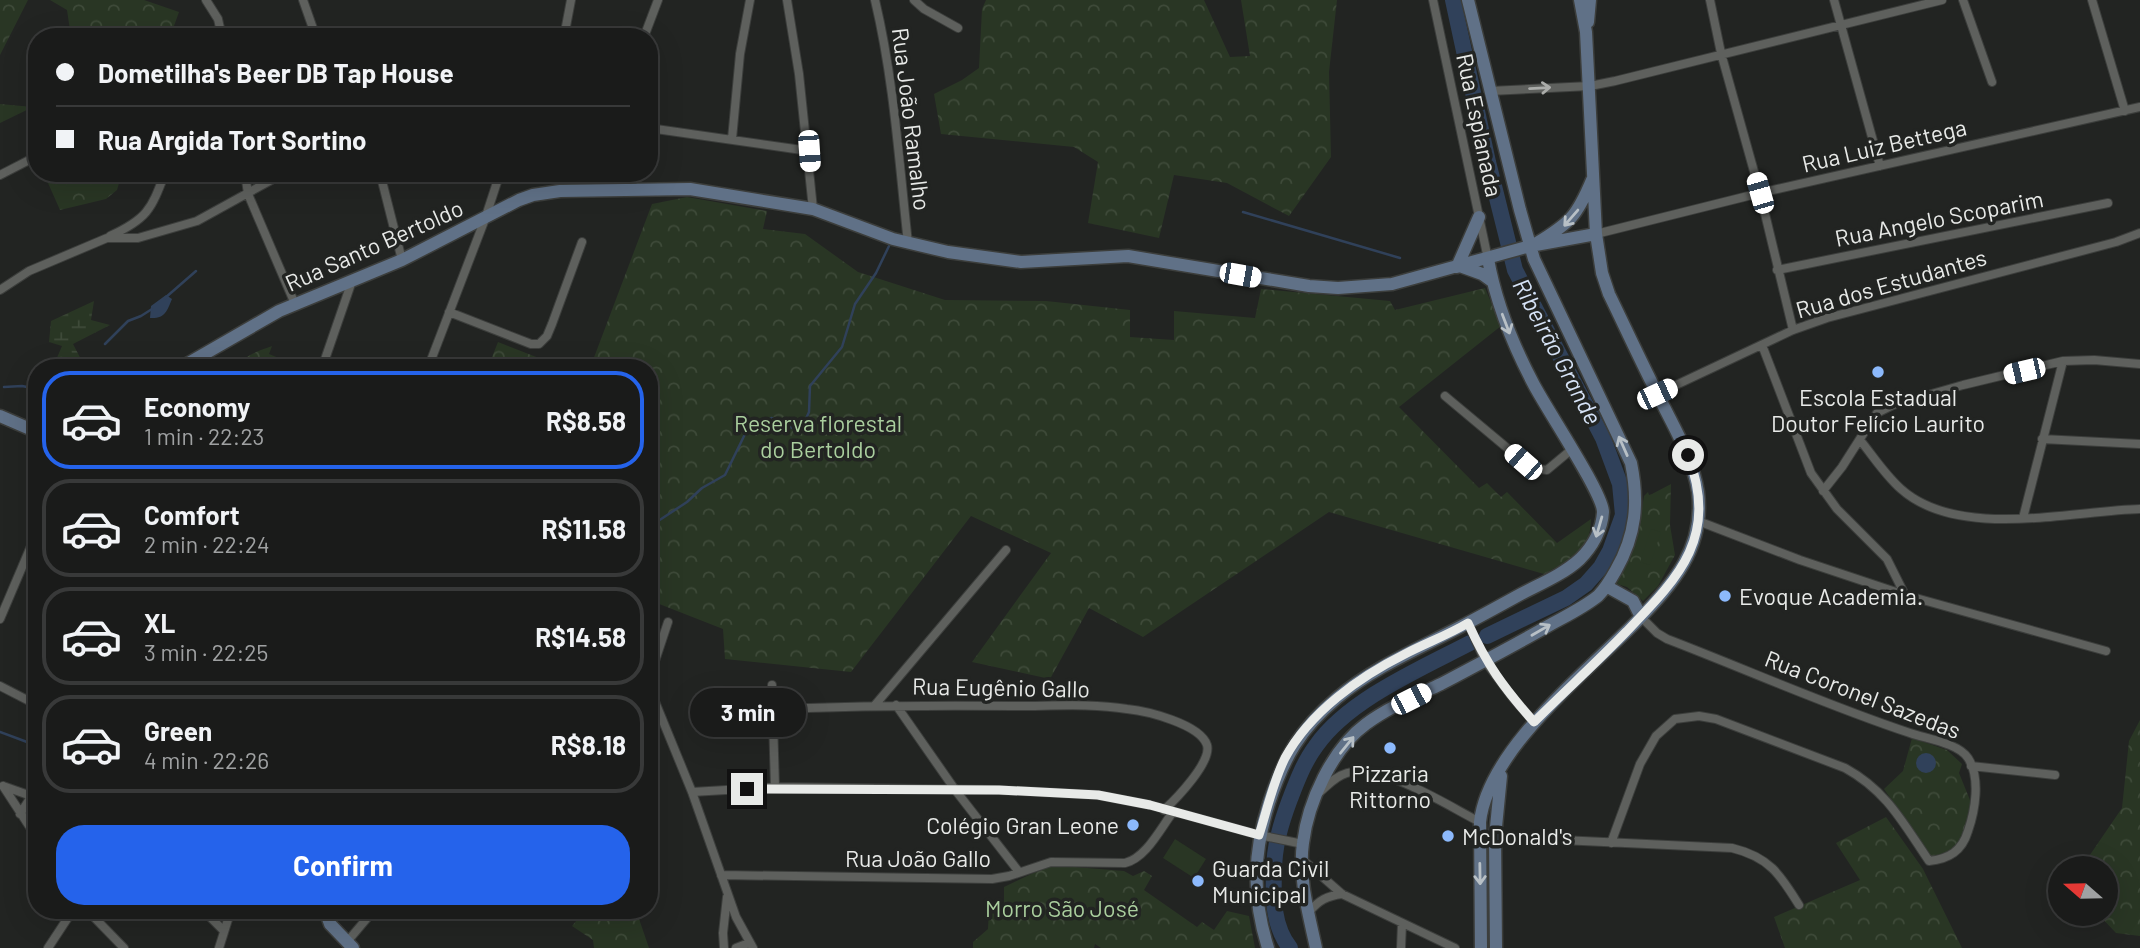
<!DOCTYPE html>
<meta charset="utf-8">
<style>
:root{--surface:#1a1b1a;--page:#272827;--text:#f1f3f6;--muted:#9fa1a2;--line:#383939;--accent:#2563eb}
body{margin:0;font-family:Barlow,sans-serif;background:var(--page);color:var(--text);height:100vh;display:flex;flex-direction:column;font-size:26px;white-space:nowrap}
*{box-sizing:border-box;margin:0}
p{font-size:23px;color:var(--muted)}
.icon{flex:none;width:38px;height:38px;fill:none;stroke:currentColor;stroke-width:2;stroke-linecap:round;stroke-linejoin:round}
.map{position:relative;flex:1;overflow:hidden}
.side{position:absolute;left:28px;top:359px;width:630px;height:560px;display:flex;flex-direction:column;background:var(--surface);border-radius:28px;box-shadow:0 7px 28px #0002,0 0 0 2px var(--line)}
.side>*{flex:none}
.hud{position:absolute;left:28px;top:28px;width:630px;height:154px;border-radius:28px;box-shadow:0 7px 28px #0002,0 0 0 2px var(--line);display:grid;align-content:center;height:154px;padding:0 28px;background:var(--surface)}
.needle{width:46px;rotate:290deg}
.fabs{position:absolute;left:2048px;top:856px;display:grid;gap:14px}
.fabs a{display:grid;place-items:center;width:70px;height:70px;border-radius:50%;background:var(--surface);box-shadow:0 7px 28px #0002,0 0 0 2px var(--line);font-size:35px}
.end{position:absolute;width:32px;height:32px;margin:-16px;border:9px solid #e8eae8;background:#111;box-shadow:0 0 0 4px #111}
.from{border-radius:50%}
.bubble{position:absolute;height:49px;border-radius:24px;background:var(--surface);box-shadow:0 7px 28px #0002,0 0 0 2px var(--line);font-size:23px;font-weight:700;line-height:49px;text-align:center}
.car{position:absolute;width:21px;height:42px;margin:-21px -10px;border-radius:9px;box-shadow:0 0 5px 2px #0007;background:linear-gradient(#fff 24%,#345 0 40%,#fff 0 76%,#345 0 86%,#fff 0)}
.hud b{display:flex;align-items:center;gap:24px;height:66px;font-size:26px}
.hud b+b{border-top:2px solid var(--line)}
.hud i{width:18px;height:18px;background:var(--text)}
ul{padding:12px 0 0;list-style:none}
li{display:flex;align-items:center;gap:21px;height:98px;margin:0 14px 10px;padding:0 14px;border:4px solid var(--line);border-radius:28px}
li div{flex:1}
li b{display:block;font-size:26px}
li em{font-style:normal;font-weight:700}
li.selected{border-color:var(--accent)}
li>.icon{width:63px;height:63px;stroke-width:1.5}
.cta{display:flex;gap:14px;margin-top:auto;padding:14px 28px}
.cta a{flex:1;height:80px;border-radius:28px;background:var(--accent);color:#fff;font-size:28px;font-weight:700;line-height:80px;text-align:center}
.map>svg:first-child{display:block}
.forest{fill:url(#forest-crowns)}
.wetland{fill:url(#wetland-marsh)}
.garden{fill:#293624}
.water{fill:#30415a}
.lines{fill:none;stroke-linecap:round;stroke-linejoin:round}
.stream{stroke:#30415a;stroke-width:2.5}
.river{stroke:#30415a;stroke-width:16}
.street-casing{stroke:#3c3e3c;stroke-width:10}
.secondary-casing{stroke:#3c3e3c;stroke-width:15}
.street{stroke:#5e605d;stroke-width:8}
.secondary{stroke:#607187;stroke-width:12}
.oneway{stroke:#aaaca9}
.oneway2{stroke:#b8c0c6}
.route{stroke:#e8eae8;stroke-width:9}
.poi-dot{fill:#8cb9fc;stroke:#222422;stroke-width:2.5}
.labels{text-anchor:middle;dominant-baseline:central;stroke-width:7;stroke-linejoin:round;paint-order:stroke}
.street-label{font-size:23px;fill:#e8eae8;stroke:#222422}
.poi-label{font-size:23px;fill:#e8eae8;stroke:#222422;text-anchor:start}
.park-label{font-size:23px;fill:#aacf9e;stroke:#222422}
.water-label{font-size:24px;font-style:italic;fill:#d7e4f8;stroke:#222422}
</style>
<div class="map">
<svg width="2140" height="948" viewBox="0 0 2140 948">
<defs>
<pattern id="forest-crowns" width="20" height="18" patternUnits="userSpaceOnUse" patternTransform="scale(1.75)"><rect width="20" height="18" fill="#293624"/><path d="M2 6a3 3 0 1 1 6 0M12 15a3 3 0 1 1 6 0" fill="none" stroke="#3e4a39"/></pattern>
<pattern id="wetland-marsh" width="20" height="14" patternUnits="userSpaceOnUse" patternTransform="scale(1.75)"><rect width="20" height="14" fill="#293624"/><path d="M1 5h8M5 5V1M11 12h8M15 12V8" fill="none" stroke="#3e4a39"/></pattern>
</defs>
<rect width="100%" height="100%" fill="#222422"/>
<path class="forest" d="M0,0H28L0,55Z
M50,0H144L179,12L170,37H71L67,10Z
M986,0H1204L1230,57L1250,56L1241,0H1337L1329,72L1331,157L1289,216L1227,183L1174,175L1159,238L1088,223L1098,162L1074,147L941,134L934,94L962,80L979,68L982,9Z
M0,104L33,107L0,123Z
M122,173L117,190L106,199L60,210L44,174Z
M687,197L767,211L763,229L805,234L858,272L945,300L1046,301L1130,310V337L1174,340V311L1255,318L1261,289L1390,301L1395,310L1485,288L1501,326L1399,407L1479,488L1487,483L1501,497L1507,492L1557,543L1591,519C1590,555 1572,558 1544,574L1329,512L1143,637L1089,608L1050,679L972,662L1051,553L971,516L851,672L725,659L723,629L649,600V368H590L652,204Z
M498,342L562,367H488Z
M272,346L269,354L286,361L283,367H237C244,355 259,351 272,346Z
M1671,484L1670,525L1675,555L1658,586L1643,601L1627,587L1617,584L1640,521L1644,496L1648,492L1649,495L1652,494Z
M2140,720V936L2116,933L2098,914H2105V868H2081L2122,808L2129,741Z
M1912,738L1947,750L1962,764L1959,773L1972,805L1966,837L1946,857H1931L1884,789L1903,771Z
M649,817L657,855L649,864Z
M1886,817L1923,869L1962,948H1785L1774,917L1860,880L1836,843Z
M1050,865L1124,871L1133,876L1144,871L1152,876L1144,890L1197,927L1202,922L1214,930L1227,911L1249,916L1255,948H1101L1095,944L1094,948H973V942L988,929L989,908H1004V887Z
M585,910H636L649,948H594L593,940L572,926Z"/>
<path class="wetland" d="M94,301L91,320L110,325L73,344L85,367H53L62,346L49,342L51,321Z"/>
<path class="garden" d="M1651,529L1661,532L1650,565L1640,562Z
M1175,839L1206,859L1194,878L1163,858Z"/>
<path class="water" d="M166,295L172,299C167,311 165,319 150,318L151,306Z
M1916 763a10 10 0 1 1 20 0a10 10 0 1 1-20 0Z"/>
<g class="lines">
<path class="stream" d="M1243,212L1400,258
M165,298L196,271
M105,344L128,321L141,316L152,309
M4,387L22,386L37,389
M649,527L687,502L702,488L725,475L747,430L772,418L800,432L809,412L810,386L842,347L855,304L876,273L889,246
M0,732L27,742"/>
<path class="river" d="M1453,0L1488,162L1515,270L1603,438L1620,484L1623,515L1610,551L1601,567L1586,584L1566,598L1487,636
M1290,948C1273,926 1273,899 1274,872C1274,846 1281,823 1290,799C1297,781 1304,762 1316,746C1348,700 1420,669 1470,643"/>
<g class="street-casing">
<path id="street" d="M206,0L218,19L222,37
M303,0L316,37
M787,0L799,74L813,209
M875,0C894,80 899,162 908,243
M914,0L924,9L958,28
M1433,0L1488,259
M1710,0L1721,53L1760,193L1793,330
M1834,0L1880,166
M1963,0L1992,82
M2092,0L2125,111
M564,37L571,0
M644,37L658,0
M1490,91L1590,86L1615,81L1942,0
M649,128L809,151
M732,139L740,54L750,0
M245,173L248,194L295,304
M380,173L402,260
M0,175L37,156
M1596,234L1760,193L2140,107
M110,236C147,219 151,210 165,173
M1777,270L2108,203
M0,290L29,271L107,238H138L197,221L284,173
M449,312L531,344H539L547,336L552,324L582,242
M1762,345L1811,473L1837,509L1887,559L1905,595
M322,368L352,281
M428,368L485,219L500,173
M1657,394L1793,330L1827,318L2116,242L2140,233
M1445,396L1531,468L1547,470L1571,450
M2042,439L2140,444
M1860,440C1873,456 1885,475 1901,489C1958,540 2070,511 2140,509
M1823,491L1842,467L1872,420L1877,413L1893,405L1963,385L2063,361L2094,360L2140,364
M2023,518L2063,361
M1698,521L1800,560L1905,595L2106,651
M0,619L37,532
M1468,623L1485,661L1513,698L1534,722
M649,679L668,622
M772,685L775,787
M0,686L37,705
M649,687L692,792L736,917L753,948
M875,705L1006,550
M896,705L956,791L1019,872
M772,709C853,706 934,705 1016,706C1052,706 1091,703 1127,709C1147,711 1200,724 1207,745C1212,762 1176,799 1164,810
M1971,766L2055,775
M3,786L37,838
M3,786L37,798
M692,792L775,787L999,790L1098,795L1150,805L1259,835L1303,844
M1320,792C1328,785 1336,776 1347,773C1383,763 1448,806 1480,822
M20,814L31,797
M33,832L37,818
M1495,837L1732,848C1769,857 1780,874 1799,905
M1611,843L1640,764L1656,736L1675,719L1699,716L1716,719L1845,768C1887,791 1903,823 1929,861C1949,859 1962,851 1968,831C1975,811 1981,778 1968,758C1958,743 1927,739 1910,733C1828,706 1748,670 1667,639L1657,633L1641,617
M1302,859L1342,894L1455,948
M721,875L992,879L1009,876L1051,862L1125,863C1146,858 1160,829 1173,812
M87,910L124,948
M203,910L224,931
M1309,912C1319,900 1327,896 1342,894
M346,943L374,910
M48,948L73,910
M219,948L231,910
M724,948L723,933L727,897
M736,948L749,943
M1401,948L1402,923"/>
</g>
<g class="secondary-casing">
<path id="secondary" d="M1588,22L1590,0
M1537,243C1570,223 1577,216 1592,180
M1460,266L1482,274L1493,282
M1457,267L1479,217
M180,368L279,311L402,260L519,200L533,195L560,191L690,189L813,209L893,239L948,252L1021,262L1128,256L1309,286L1338,288L1392,284L1530,246L1596,234
M0,416L37,432
M1606,586L1633,601L1641,617
M325,910L330,924L353,948
M1268,948C1252,897 1253,853 1269,803C1284,757 1300,729 1337,698C1374,667 1418,649 1460,627C1481,616 1501,605 1521,594C1540,584 1564,574 1580,559C1592,547 1602,530 1603,512C1603,493 1545,407 1533,383C1512,343 1496,303 1488,259
M1316,948C1309,915 1298,877 1303,843C1308,802 1332,749 1366,724C1389,707 1416,696 1441,684C1477,665 1513,646 1548,626C1564,617 1583,608 1598,596C1605,589 1611,579 1616,570C1636,535 1639,502 1631,463L1534,259L1520,210L1468,0
M1481,948L1480,822C1488,749 1587,672 1637,621C1673,584 1705,548 1698,492C1693,459 1675,429 1660,399C1642,364 1626,329 1609,294L1602,273L1596,234L1586,32L1580,0
M1496,948L1495,837L1501,776"/>
</g>
<use href="#street" class="street"/>
<use href="#secondary" class="secondary"/>
</g>
<defs><path id="oneway-shaft" d="M-6 0H5M1.5-3L5.5 0L1.5 3" fill="none" stroke-width="1.6" stroke-linecap="round" stroke-linejoin="round" transform="scale(1.75)"/></defs>
<use class="oneway" href="#oneway-shaft" transform="translate(1540 88) rotate(-3)"/>
<g class="oneway2">
<use href="#oneway-shaft" transform="translate(1571 218) rotate(131)"/>
<use href="#oneway-shaft" transform="translate(1506 324) rotate(69)"/>
<use href="#oneway-shaft" transform="translate(1623 446) rotate(-114)"/>
<use href="#oneway-shaft" transform="translate(1599 527) rotate(106)"/>
<use href="#oneway-shaft" transform="translate(1541 630) rotate(-30)"/>
<use href="#oneway-shaft" transform="translate(1347 745) rotate(-51)"/>
<use href="#oneway-shaft" transform="translate(1480 874) rotate(89)"/>
</g>
<g class="lines">
<path class="route" d="M747,789L999,790L1098,795L1150,805L1259,835C1267,810 1273,782 1285,758C1310,712 1359,677 1405,654C1426,643 1448,635 1468,623C1487,665 1503,687 1534,722C1564,692 1596,663 1626,632C1679,577 1719,538 1688,455"/>
</g>
<g class="poi-dot">
<circle cx="1878" cy="372" r="7"/>
<circle cx="1725" cy="596" r="7"/>
<circle cx="1390" cy="748" r="7"/>
<circle cx="1133" cy="825" r="7"/>
<circle cx="1448" cy="836" r="7"/>
<circle cx="1198" cy="881" r="7"/>
</g>
<g class="labels">
<g class="street-label">
<text transform="translate(912 119) rotate(83)">Rua João Ramalho</text>
<text transform="translate(1480 125) rotate(78)">Rua Esplanada</text>
<text transform="translate(1884 145) rotate(-13)">Rua Luiz Bettega</text>
<text transform="translate(1939 218) rotate(-11)">Rua Angelo Scoparim</text>
<text transform="translate(374 245) rotate(-24)">Rua Santo Bertoldo</text>
<text transform="translate(1891 283) rotate(-16)">Rua dos Estudantes</text>
<text transform="translate(1001 687) rotate(1)">Rua Eugênio Gallo</text>
<text transform="translate(1863 694) rotate(21)">Rua Coronel Sazedas</text>
<text x="918" y="858">Rua João Gallo</text>
</g>
<g class="poi-label">
<text x="1878" y="397" text-anchor="middle">Escola Estadual<tspan x="1878" dy="26">Doutor Felício Laurito</tspan></text>
<text x="1739" y="596">Evoque Academia.</text>
<text x="1390" y="773" text-anchor="middle">Pizzaria<tspan x="1390" dy="26">Rittorno</tspan></text>
<text x="1119" y="825" text-anchor="end">Colégio Gran Leone</text>
<text x="1462" y="836">McDonald's</text>
<text x="1212" y="868">Guarda Civil<tspan x="1212" dy="26">Municipal</tspan></text>
</g>
<g class="park-label">
<text x="818" y="423">Reserva florestal<tspan x="818" dy="26">do Bertoldo</tspan></text>
<text x="1062" y="908">Morro São José</text>
</g>
<g class="water-label">
<text transform="translate(1558 351) rotate(62)">Ribeirão Grande</text>
</g>
</g>
</svg>
<div class="fabs">
<a><svg class="needle" viewBox="-14 -14 28 28"><path d="M0-13l5 13h-10z" fill="#e53935"/><path d="M0 13l5-13h-10z" fill="#9fa1a2"/></svg></a>
</div>
<i class="end from" style="left:1688px;top:455px"></i>
<i class="end" style="left:747px;top:789px"></i>
<div class="bubble" style="left:690px;top:688px;width:116px">3 min</div>
<i class="car" style="left:809px;top:151px;rotate:176deg"></i>
<i class="car" style="left:1760px;top:193px;rotate:344deg"></i>
<i class="car" style="left:1240px;top:275px;rotate:100deg"></i>
<i class="car" style="left:2024px;top:371px;rotate:257deg"></i>
<i class="car" style="left:1657px;top:394px;rotate:65deg"></i>
<i class="car" style="left:1523px;top:462px;rotate:311deg"></i>
<i class="car" style="left:1411px;top:699px;rotate:63deg"></i>
<div class="hud">
<b><i class="from"></i>Dometilha's Beer DB Tap House</b>
<b><i></i>Rua Argida Tort Sortino</b>
</div>
<section class="side">
<ul>
<li class="selected"><svg class="icon" aria-label="car" viewBox="0 0 24 24"><path d="M5 17H2v-5l4-1 3-4h7l3 4 3 1v5h-3M9 17h6M6 11h13"/><circle cx="7" cy="17" r="2"/><circle cx="17" cy="17" r="2"/></svg><div><b>Economy</b><p>1 min · 22:23</p></div><em>R$8.58</em></li>
<li><svg class="icon" aria-label="car" viewBox="0 0 24 24"><path d="M5 17H2v-5l4-1 3-4h7l3 4 3 1v5h-3M9 17h6M6 11h13"/><circle cx="7" cy="17" r="2"/><circle cx="17" cy="17" r="2"/></svg><div><b>Comfort</b><p>2 min · 22:24</p></div><em>R$11.58</em></li>
<li><svg class="icon" aria-label="car" viewBox="0 0 24 24"><path d="M5 17H2v-5l4-1 3-4h7l3 4 3 1v5h-3M9 17h6M6 11h13"/><circle cx="7" cy="17" r="2"/><circle cx="17" cy="17" r="2"/></svg><div><b>XL</b><p>3 min · 22:25</p></div><em>R$14.58</em></li>
<li><svg class="icon" aria-label="car" viewBox="0 0 24 24"><path d="M5 17H2v-5l4-1 3-4h7l3 4 3 1v5h-3M9 17h6M6 11h13"/><circle cx="7" cy="17" r="2"/><circle cx="17" cy="17" r="2"/></svg><div><b>Green</b><p>4 min · 22:26</p></div><em>R$8.18</em></li>
</ul>
<div class="cta"><a>Confirm</a></div>
</section>
</div>
